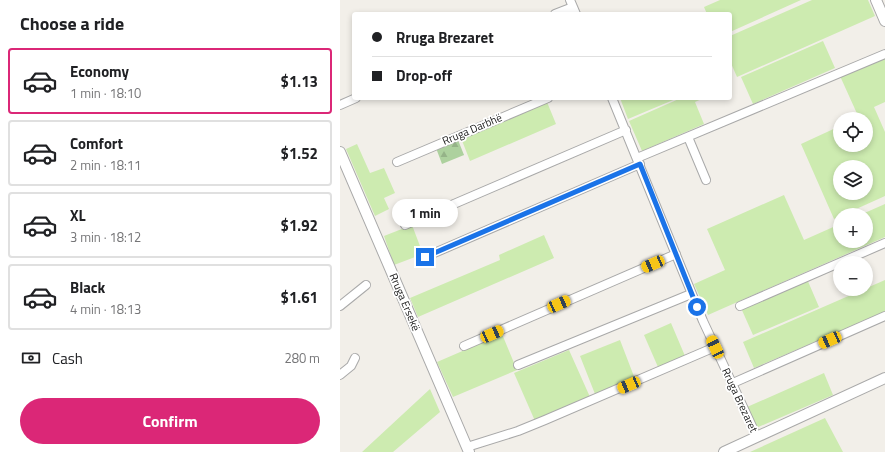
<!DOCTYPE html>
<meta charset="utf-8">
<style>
:root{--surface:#fff;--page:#f6f6f6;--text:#202124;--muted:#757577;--line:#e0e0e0;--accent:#db2777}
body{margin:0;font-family:"Titillium Web",sans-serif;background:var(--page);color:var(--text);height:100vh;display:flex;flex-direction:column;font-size:15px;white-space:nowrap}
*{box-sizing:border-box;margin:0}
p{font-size:13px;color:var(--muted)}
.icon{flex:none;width:22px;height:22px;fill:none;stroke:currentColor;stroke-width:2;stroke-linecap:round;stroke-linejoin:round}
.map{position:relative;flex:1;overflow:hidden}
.sheet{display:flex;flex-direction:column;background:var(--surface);width:340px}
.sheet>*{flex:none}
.banner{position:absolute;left:12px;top:12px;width:380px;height:88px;border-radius:4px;box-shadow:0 2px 6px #0003;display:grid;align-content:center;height:88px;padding:0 20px;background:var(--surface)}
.fabs{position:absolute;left:493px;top:112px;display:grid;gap:8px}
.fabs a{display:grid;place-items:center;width:40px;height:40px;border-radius:50%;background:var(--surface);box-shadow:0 2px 6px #0003;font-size:20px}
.end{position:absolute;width:18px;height:18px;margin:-9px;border:5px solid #1a73e8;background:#fff;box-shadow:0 0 0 2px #fff}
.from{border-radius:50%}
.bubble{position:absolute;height:28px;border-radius:14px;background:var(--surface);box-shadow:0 2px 6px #0003;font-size:13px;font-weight:700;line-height:28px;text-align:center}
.car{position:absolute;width:12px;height:24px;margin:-12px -6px;border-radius:5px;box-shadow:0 0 3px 1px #0007;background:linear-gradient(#f5c518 24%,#345 0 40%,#f5c518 0 76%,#345 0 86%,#f5c518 0)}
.banner b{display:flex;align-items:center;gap:14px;height:38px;font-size:15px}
.banner b+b{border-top:1px solid var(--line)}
.banner i{width:10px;height:10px;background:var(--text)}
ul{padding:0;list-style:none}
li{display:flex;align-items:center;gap:12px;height:66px;margin:0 8px 6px;padding:0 12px;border:2px solid var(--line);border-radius:4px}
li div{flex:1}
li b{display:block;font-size:15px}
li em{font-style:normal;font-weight:700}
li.selected{border-color:var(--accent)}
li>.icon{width:36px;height:36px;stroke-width:1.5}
h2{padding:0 20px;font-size:18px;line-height:48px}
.pay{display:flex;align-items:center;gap:10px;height:44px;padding:0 20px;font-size:15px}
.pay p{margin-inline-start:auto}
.cta{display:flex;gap:8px;margin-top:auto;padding:8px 20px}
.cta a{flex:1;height:46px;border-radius:24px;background:var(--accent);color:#fff;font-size:16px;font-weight:700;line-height:46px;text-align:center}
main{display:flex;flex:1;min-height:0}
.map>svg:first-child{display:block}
.grass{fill:#cdebb0;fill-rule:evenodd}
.forest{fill:url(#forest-firs)}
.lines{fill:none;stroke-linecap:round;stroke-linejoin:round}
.minor-casing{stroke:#a9a9a9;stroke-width:10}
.tertiary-casing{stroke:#a9a9a9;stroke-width:12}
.minor{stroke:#fff;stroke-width:8}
.tertiary{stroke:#fff;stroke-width:10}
.route{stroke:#1a73e8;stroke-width:5}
.labels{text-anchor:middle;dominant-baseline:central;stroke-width:3.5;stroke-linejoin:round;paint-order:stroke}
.street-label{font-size:11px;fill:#222;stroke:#fff}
</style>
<main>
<section class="sheet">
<h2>Choose a ride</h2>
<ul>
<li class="selected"><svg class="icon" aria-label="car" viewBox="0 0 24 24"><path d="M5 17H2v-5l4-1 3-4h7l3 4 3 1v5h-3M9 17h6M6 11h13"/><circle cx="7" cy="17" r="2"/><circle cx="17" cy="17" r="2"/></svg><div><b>Economy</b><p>1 min · 18:10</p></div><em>$1.13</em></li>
<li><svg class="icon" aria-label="car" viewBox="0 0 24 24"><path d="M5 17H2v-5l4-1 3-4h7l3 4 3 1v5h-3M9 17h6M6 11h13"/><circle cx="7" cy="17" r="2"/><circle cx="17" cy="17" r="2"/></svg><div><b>Comfort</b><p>2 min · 18:11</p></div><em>$1.52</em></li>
<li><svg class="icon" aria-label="car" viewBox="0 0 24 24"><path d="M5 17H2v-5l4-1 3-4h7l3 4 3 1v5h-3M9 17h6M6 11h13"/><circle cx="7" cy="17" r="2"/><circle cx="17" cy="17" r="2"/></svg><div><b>XL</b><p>3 min · 18:12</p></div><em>$1.92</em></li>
<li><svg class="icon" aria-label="car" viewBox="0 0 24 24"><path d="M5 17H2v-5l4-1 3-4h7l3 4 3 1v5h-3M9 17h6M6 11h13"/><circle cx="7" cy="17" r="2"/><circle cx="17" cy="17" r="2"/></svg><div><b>Black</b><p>4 min · 18:13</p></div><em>$1.61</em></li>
</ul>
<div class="pay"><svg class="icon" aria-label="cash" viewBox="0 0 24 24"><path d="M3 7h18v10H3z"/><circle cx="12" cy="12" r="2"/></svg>Cash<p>280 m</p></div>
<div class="cta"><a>Confirm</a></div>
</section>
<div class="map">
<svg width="545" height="452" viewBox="0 0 545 452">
<defs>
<pattern id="forest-firs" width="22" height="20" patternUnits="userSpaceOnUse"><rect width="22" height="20" fill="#add19e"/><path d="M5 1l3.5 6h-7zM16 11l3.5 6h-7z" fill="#95b388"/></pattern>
</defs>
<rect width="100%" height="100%" fill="#f2efe9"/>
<path class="grass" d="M380,0H461L390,32V14H367L364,7Z
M472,0H528L535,16L397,77L390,61V36Z
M483,41L495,68L413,104L401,77Z
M545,56V102L534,107L545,132V196L494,219L461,144L500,126V145H526V119H517L519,118L500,76ZM500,167H526V193H500Z
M280,98H338L288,119Z
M341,98H364L355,102L364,124L302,151L289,121Z
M207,102L216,124L130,161L121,138Z
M17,144L30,173L44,168L55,193L44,198L49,209L35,216L6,149Z
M444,195L464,240L500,224V241H526V215H520L545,204V237L368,315L354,284L385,270L367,229Z
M72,225L83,254L54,265L44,236Z
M204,235L214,258L78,317L70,298L160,260L159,255Z
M467,279L479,307L413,335L401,308Z
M545,280V312L414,368L403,342Z
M331,323L345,356L318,367L304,335Z
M162,334L177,370L113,397L97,362Z
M280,340L295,379L255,394L240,356Z
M229,350L250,397L195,421L174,373Z
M484,373L493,395L416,428L407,407Z
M90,389L100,412L53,452H22Z
M485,418L503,452H410Z"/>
<path class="forest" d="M118,140L124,155L102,164L96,148Z"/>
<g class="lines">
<g class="minor-casing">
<path id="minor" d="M230,0L236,14
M215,14L233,7
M272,98L363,321L417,437
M0,105L16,98
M348,137L366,180
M297,158L545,54
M57,162L208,98
M65,225L286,130
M85,257L300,164
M0,306L26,285
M400,306L545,243
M124,346L336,254
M178,365L351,294
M0,375L11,366L15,358
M393,383L545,316
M127,447L178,431L205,420L375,347"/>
</g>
<g class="tertiary-casing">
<path id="tertiary" d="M536,0L545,21
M0,152L129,452
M384,452L545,378"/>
</g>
<use href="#minor" class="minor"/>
<use href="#tertiary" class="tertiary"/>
</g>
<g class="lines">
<path class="route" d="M85,257L300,164L357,307"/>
</g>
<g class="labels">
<g class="street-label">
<text transform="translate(132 129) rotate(-23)">Rruga Darbhë</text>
<text transform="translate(65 302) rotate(67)">Rruga Ersekë</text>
<text transform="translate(400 400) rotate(65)">Rruga Brezaret</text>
</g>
</g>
</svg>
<div class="fabs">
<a><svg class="icon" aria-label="locate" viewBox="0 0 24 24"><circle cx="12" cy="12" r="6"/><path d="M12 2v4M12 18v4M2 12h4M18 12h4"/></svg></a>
<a><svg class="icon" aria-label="layers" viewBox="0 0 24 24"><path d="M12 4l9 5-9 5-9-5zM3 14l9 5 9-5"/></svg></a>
<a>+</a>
<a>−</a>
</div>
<i class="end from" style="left:357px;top:307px"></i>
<i class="end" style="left:85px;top:257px"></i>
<div class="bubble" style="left:52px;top:199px;width:66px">1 min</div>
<i class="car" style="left:313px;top:264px;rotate:247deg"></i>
<i class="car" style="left:219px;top:304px;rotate:66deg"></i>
<i class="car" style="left:152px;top:334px;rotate:66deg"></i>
<i class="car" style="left:490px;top:340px;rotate:246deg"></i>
<i class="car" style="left:375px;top:347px;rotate:335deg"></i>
<i class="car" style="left:289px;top:385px;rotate:247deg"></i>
<div class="banner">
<b><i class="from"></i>Rruga Brezaret</b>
<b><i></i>Drop-off</b>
</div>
</div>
</main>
